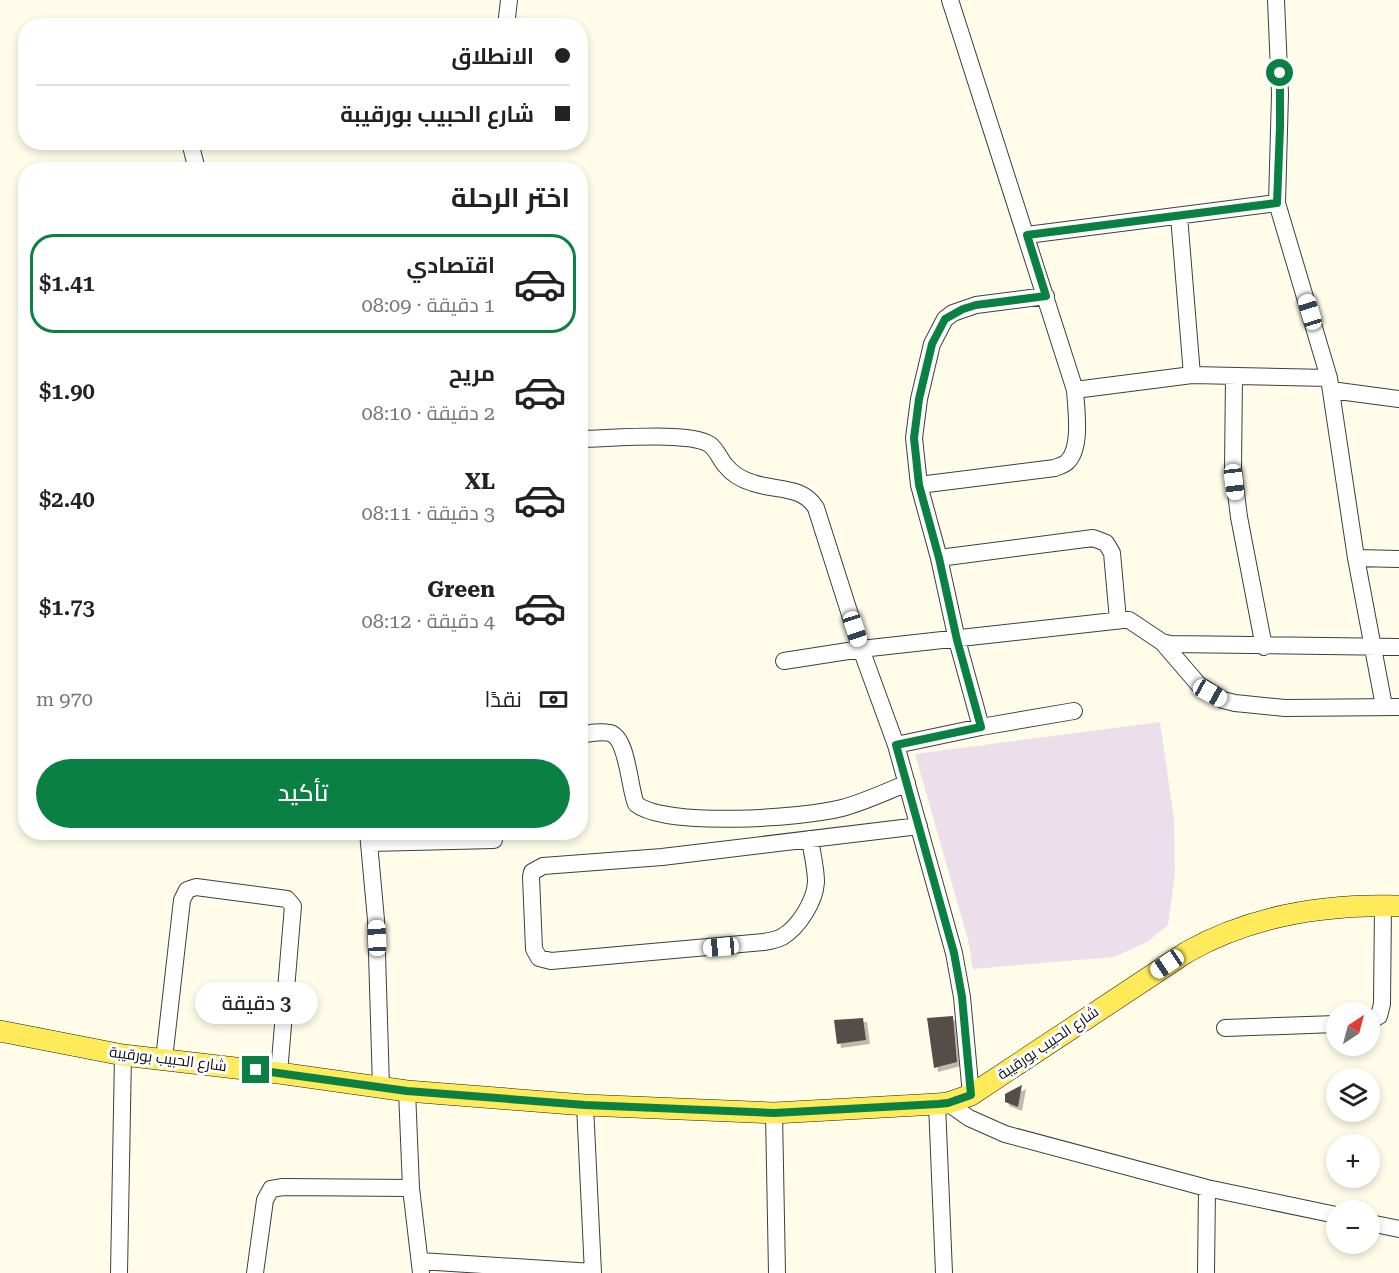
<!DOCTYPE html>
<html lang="ar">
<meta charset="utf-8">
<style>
:root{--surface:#fff;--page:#f6f6f6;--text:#222;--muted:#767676;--line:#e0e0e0;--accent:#0b8043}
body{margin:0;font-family:"Roboto Serif",Cairo,serif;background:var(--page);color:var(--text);direction:rtl;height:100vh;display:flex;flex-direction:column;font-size:22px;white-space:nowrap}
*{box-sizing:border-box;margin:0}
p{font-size:20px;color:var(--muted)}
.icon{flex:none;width:33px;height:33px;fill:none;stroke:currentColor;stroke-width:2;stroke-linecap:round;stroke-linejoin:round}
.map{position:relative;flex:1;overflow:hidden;direction:ltr}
.details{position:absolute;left:18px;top:162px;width:570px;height:678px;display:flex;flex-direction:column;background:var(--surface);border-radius:24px;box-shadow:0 3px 9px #0003;direction:rtl}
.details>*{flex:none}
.guide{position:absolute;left:18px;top:18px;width:570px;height:132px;border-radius:24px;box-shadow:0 3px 9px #0003;direction:rtl;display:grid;align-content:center;height:132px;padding:0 18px;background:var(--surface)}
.needle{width:39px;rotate:36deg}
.controls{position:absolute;left:1326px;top:1002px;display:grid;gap:12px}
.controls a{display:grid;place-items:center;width:54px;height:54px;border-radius:50%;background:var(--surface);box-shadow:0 3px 9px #0003;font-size:30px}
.end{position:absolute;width:27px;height:27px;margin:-14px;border:8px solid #0b8043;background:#fff;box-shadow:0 0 0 3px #fff}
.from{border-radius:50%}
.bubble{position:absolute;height:42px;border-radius:21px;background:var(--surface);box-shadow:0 3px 9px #0003;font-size:20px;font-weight:600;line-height:42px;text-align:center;direction:rtl}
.car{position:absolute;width:18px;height:36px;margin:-18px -9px;border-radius:8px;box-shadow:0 0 4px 2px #0007;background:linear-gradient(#fff 24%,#345 0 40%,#fff 0 76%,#345 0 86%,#fff 0)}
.guide b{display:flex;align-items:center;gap:21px;height:57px;font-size:22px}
.guide b+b{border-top:2px solid var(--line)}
.guide i{width:15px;height:15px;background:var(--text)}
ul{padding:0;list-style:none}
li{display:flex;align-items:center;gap:18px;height:99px;margin:0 12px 9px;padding:0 6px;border:3px solid transparent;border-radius:24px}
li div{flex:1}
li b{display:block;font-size:22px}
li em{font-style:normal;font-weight:600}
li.selected{border-color:var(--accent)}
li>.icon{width:54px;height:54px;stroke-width:1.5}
h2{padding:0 18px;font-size:27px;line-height:72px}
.pay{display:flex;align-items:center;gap:15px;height:66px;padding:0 18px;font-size:22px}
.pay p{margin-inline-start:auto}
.cta{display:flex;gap:12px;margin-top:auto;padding:12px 18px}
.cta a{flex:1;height:69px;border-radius:36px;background:var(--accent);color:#fff;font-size:24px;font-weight:600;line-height:69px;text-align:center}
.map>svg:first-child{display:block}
.industrial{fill:#ecdfeb}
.building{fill:#554e47;filter:url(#shadow)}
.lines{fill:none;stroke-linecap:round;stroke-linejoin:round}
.minor-casing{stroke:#3f3f3f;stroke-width:18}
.major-casing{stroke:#1d1d1d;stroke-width:22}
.minor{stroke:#fff;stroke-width:16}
.major{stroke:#ffea5a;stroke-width:21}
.route{stroke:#0b8043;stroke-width:8}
.labels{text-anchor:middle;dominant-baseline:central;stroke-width:6;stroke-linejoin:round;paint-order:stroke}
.street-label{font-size:15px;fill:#0c0c0c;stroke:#fff}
</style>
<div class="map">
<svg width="1399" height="1273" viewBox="0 0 1399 1273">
<defs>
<filter id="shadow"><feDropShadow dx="4" dy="4" stdDeviation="0" flood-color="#0004"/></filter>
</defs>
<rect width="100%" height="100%" fill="#fffdea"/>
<path class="industrial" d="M1160,722L1174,819L1175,874L1168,925L1147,942L1114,957L973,969L968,940L915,754Z"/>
<path class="building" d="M953,1016L957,1062L934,1068L927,1018Z
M863,1018L866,1040L837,1044L834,1020Z
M1022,1085L1018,1107L1005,1102V1094Z"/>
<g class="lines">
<g class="minor-casing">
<path id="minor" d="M950,0L1075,390L1192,375L1329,378
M1276,0L1280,94L1277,203
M506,26L509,0
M190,142L197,170
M1179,216L1192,375
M1027,235L1277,203L1329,378L1356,558L1384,706
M1234,376L1233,469L1239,517L1264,647
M1331,390L1399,399
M580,439C607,439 689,431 709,444C717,449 720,460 726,466C733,475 743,480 753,483C775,491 802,485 816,508L861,649L896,745L954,953L962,997L971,1095
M919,485L1055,468C1059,466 1065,465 1068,461C1082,447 1076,408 1075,390
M939,558L1093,538L1106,543L1112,553L1118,620
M1356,558L1399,559
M1162,642L1199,685L1223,700L1235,703L1285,708L1399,707
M784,661L861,649L1123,620H1129L1162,642L1170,644L1399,647
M981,727L957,640L939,558L919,485L914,438L919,399L932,344L945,319L953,313L976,305L1046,296
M580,735C590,733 600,731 610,733C628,738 629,788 636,804C666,828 804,818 842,808C864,802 886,792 907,783
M896,745L981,727L1074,711
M368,832L376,920L381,1087
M810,839C812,853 816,868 816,882C815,901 799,927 782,937C776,940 770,941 764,942L551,961L539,958L534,949L531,877L532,872L543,866L662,857L919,826
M370,843L494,840
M1370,1021L1379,1016L1382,1004L1383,905
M1225,1028L1336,1024
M164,1059L182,900L187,890L196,887L287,899L293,906L279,1073
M407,1091L411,1188L421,1273
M948,1103L969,1118L1005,1134L1207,1188L1336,1215
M937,1104L944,1273
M585,1105L593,1273
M774,1113L777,1273
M1370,1223L1399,1229
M420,1261L593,1272
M119,1273L123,1055
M255,1273L265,1200L271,1189L283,1187L411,1188
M1206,1273L1207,1188"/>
</g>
<g class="major-casing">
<path id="major" d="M0,1031L123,1055L279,1073L407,1091L585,1105L774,1113L937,1104L948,1103L971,1095L1187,952C1252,915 1325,904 1399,906"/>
</g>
<use href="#minor" class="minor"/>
<use href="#major" class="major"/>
</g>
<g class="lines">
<path class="route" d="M256,1070L407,1091L585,1105L774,1113L938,1104L948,1103L971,1095L962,997L954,953L896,745L981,727L957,640L939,558L919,485L914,438L919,399L932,344L945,319L963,309L976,305L1046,296L1027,235L1277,203L1280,127V73"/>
</g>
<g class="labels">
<g class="street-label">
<text transform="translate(1048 1043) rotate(-34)">شارع الحبيب بورقيبة</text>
<text transform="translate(168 1059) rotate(7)">شارع الحبيب بورقيبة</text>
</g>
</g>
</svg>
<div class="controls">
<a><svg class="needle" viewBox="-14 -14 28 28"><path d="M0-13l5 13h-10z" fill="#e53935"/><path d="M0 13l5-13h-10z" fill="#767676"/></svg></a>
<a><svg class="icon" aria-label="layers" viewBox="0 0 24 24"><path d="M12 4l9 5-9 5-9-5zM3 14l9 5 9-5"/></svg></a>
<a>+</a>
<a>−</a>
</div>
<i class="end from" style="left:1280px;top:73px"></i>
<i class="end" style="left:256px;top:1070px"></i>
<div class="bubble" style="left:195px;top:982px;width:123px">3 دقيقة</div>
<i class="car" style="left:1310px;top:312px;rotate:343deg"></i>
<i class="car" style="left:1234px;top:482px;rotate:173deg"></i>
<i class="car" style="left:855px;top:629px;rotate:162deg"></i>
<i class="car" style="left:1210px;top:693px;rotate:119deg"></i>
<i class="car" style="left:377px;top:938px;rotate:358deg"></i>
<i class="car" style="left:721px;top:947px;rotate:265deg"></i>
<i class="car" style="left:1167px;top:964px;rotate:236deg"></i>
<div class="guide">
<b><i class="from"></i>الانطلاق</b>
<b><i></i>شارع الحبيب بورقيبة</b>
</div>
<section class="details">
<h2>اختر الرحلة</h2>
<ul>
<li class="selected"><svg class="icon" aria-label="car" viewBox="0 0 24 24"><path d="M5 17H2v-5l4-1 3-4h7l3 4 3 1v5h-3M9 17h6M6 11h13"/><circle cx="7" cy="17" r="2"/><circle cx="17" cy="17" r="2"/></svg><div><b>اقتصادي</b><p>1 دقيقة · 08:09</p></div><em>$1.41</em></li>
<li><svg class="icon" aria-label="car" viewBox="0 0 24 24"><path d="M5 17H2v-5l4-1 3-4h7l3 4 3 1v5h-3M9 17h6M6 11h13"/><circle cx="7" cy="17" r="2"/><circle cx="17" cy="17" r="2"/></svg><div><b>مريح</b><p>2 دقيقة · 08:10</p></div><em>$1.90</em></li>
<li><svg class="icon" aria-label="car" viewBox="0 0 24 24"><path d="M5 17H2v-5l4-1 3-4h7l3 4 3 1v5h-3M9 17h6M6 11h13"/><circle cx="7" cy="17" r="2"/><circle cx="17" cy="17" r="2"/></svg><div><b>XL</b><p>3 دقيقة · 08:11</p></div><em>$2.40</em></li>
<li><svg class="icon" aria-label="car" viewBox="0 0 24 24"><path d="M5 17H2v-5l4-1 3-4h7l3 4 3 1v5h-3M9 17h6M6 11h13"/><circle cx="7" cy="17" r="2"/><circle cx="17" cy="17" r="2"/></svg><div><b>Green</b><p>4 دقيقة · 08:12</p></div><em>$1.73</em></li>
</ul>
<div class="pay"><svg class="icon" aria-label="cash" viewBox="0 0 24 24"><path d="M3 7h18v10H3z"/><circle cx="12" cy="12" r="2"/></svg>نقدًا<p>970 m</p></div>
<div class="cta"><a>تأكيد</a></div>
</section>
</div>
